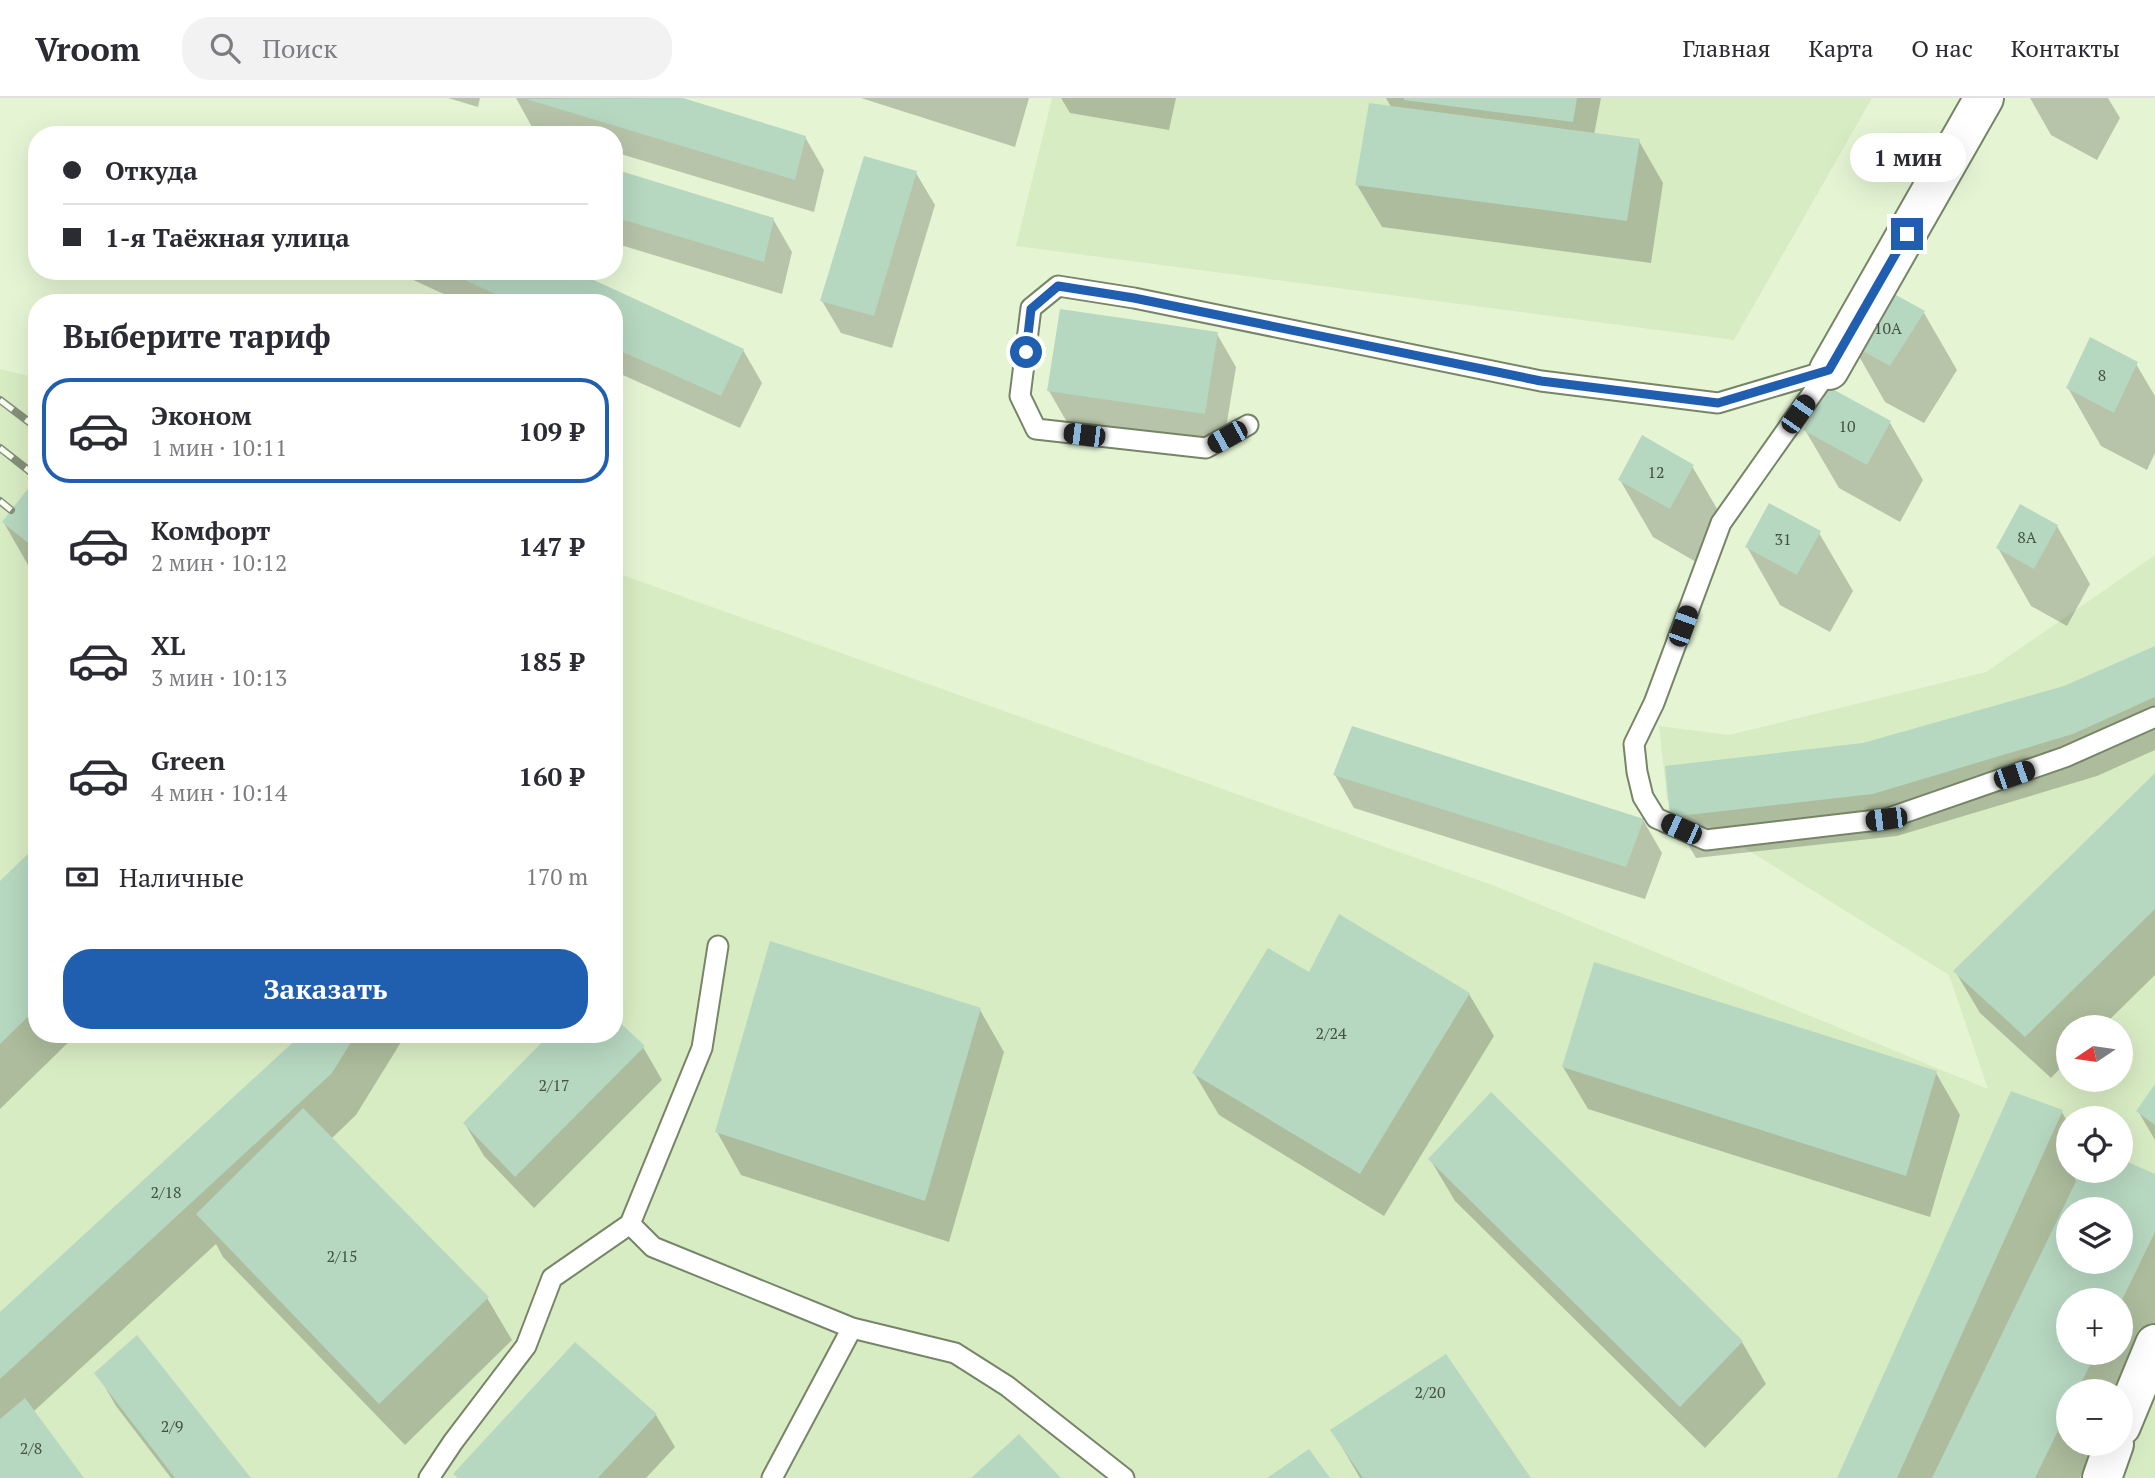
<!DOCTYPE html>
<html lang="ru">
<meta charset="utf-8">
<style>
:root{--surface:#fff;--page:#f2f2f3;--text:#2b2b33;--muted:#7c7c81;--line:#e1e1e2;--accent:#205eb0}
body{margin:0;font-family:"PT Serif",serif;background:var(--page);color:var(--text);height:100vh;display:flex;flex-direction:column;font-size:26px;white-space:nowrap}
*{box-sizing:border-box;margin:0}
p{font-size:23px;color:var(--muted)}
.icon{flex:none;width:38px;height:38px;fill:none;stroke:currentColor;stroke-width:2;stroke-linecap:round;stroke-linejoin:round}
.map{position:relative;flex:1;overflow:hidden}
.panel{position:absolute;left:28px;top:196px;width:595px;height:749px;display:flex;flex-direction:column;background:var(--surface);border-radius:28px;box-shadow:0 7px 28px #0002}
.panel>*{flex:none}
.guide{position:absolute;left:28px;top:28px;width:595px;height:154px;border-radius:28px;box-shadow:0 7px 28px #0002;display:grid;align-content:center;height:154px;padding:0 35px;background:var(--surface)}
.needle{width:46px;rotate:257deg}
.controls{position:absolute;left:2056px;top:917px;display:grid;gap:14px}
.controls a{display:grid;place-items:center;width:77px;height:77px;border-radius:50%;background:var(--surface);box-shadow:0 7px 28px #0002;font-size:35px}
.end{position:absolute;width:32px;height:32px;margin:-16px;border:9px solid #205eb0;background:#fff;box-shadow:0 0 0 4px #fff}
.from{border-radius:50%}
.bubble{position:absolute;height:49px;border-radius:24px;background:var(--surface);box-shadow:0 7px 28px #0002;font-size:23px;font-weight:700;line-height:49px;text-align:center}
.car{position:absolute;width:21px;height:42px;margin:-21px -10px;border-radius:9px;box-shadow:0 0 5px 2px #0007;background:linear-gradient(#222 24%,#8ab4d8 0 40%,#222 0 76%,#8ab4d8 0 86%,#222 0)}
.guide b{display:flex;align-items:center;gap:24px;height:66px;font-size:26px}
.guide b+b{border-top:2px solid var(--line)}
.guide i{width:18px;height:18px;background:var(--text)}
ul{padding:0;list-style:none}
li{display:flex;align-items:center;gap:21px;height:105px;margin:0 14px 10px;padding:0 21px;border:4px solid transparent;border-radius:28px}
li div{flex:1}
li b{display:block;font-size:26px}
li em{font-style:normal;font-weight:700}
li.on{border-color:var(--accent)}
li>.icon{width:63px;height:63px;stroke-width:1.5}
h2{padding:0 35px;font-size:32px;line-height:84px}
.pay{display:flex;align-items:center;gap:18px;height:77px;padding:0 35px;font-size:26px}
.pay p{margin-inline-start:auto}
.cta{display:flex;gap:14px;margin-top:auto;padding:14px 35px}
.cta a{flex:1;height:80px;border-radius:28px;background:var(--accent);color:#fff;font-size:28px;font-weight:700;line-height:80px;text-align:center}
header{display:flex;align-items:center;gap:42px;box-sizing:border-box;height:98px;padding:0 35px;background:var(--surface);border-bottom:2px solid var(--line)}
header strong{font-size:33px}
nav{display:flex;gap:38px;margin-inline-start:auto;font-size:24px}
.search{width:490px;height:63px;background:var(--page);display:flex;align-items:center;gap:18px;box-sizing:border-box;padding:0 24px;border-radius:28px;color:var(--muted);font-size:26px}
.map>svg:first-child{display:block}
.built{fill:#d8ecc4;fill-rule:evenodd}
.shadow{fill:#0003;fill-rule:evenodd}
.building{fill:#b6d7c0;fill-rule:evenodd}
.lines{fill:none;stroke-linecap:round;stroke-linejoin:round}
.lane-casing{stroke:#768567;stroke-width:23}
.street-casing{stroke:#768567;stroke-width:42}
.secondary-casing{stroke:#768567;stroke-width:42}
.lane{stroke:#fff;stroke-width:19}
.street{stroke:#fff;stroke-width:38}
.secondary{stroke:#fff;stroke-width:38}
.rail-casing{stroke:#859079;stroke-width:8}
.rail{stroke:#f8fff1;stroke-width:5;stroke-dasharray:16;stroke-linecap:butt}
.route{stroke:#205eb0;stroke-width:9}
.labels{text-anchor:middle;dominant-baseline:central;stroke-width:7;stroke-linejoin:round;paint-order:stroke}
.number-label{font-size:16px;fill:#445141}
</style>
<header>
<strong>Vroom</strong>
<div class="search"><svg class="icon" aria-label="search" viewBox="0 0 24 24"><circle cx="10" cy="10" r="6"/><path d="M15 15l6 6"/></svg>Поиск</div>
<nav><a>Главная</a><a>Карта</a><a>О нас</a><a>Контакты</a></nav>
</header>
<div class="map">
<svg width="2155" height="1380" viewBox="0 0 2155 1380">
<rect width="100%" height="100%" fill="#e5f5d4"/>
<path class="built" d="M1052,0H1872L1734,242L1016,148Z
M0,271L37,280V936H614V474L1495,788L1988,991L1949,877L1667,702L1659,628L1729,637L1986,574L2155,457V1380H0ZM2068,929H2121V982H2068ZM2068,1020H2121V1073H2068ZM2068,1111H2121V1164H2068ZM2068,1202H2121V1255H2068ZM2068,1293H2121V1346H2068Z"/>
<path class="shadow" d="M448,0H480L478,9Z
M516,0H677L805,39L824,72L814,114L614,54V37H558L532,29Z
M861,0H1029L1015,49Z
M1061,0H1176L1169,32L1070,15Z
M1386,0H1601L1594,37L1639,43L1663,85L1651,165L1382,129L1357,87L1391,9Z
M2030,0H2108L2120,20L2097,62L2051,37Z
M614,72L773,121L792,154L782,196L614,145Z
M916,75L935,107L892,250L841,235L822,203Z
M394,173H570L743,252L762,285L740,330L614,273V205H463Z
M1924,215L1957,272L1924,325L1885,304L1852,246Z
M1217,236L1236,269L1223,348L1068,326L1049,293Z
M2136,266L2155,298V355L2147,372L2101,348L2068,290Z
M1890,325L1923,382L1900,424L1839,390L1805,332Z
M1692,368L1726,426L1703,468L1653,439L1620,382Z
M37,382V474L28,467L4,425Z
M2057,428L2090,486L2067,528L2031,508L1998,450Z
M1819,435L1853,493L1830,534L1780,507L1747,449Z
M2155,550V652L2097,678L1897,738L1696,760L1672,718L1864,647L2065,590Z
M1335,677L1643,722L1662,755L1645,801L1354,710Z
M2155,677V877L2102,929H2068V962L2051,980L1980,915L1955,873Z
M37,750V936H77L0,1011V785Z
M1310,876L1469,896L1494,938L1384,1118L1219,1017L1194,975Z
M980,912L1004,954L949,1144L741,1077L717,1034Z
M287,936H406L356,1017L331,1041L487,1200L512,1242L405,1347L223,1159L216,1146L33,1314L82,1380H0V1216L293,947Z
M643,949L662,982L534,1110L484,1058L465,1026Z
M1563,969L1936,975L1960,1017L1930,1119L1588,1011Z
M2155,989V1042L2138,1013Z
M2062,1014L2068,1025V1073H2079L2075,1081L2078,1083L2083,1073H2121V1063L2155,1078V1225L2121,1295V1293H2068V1346H2096L2080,1380H1839ZM2068,1111H2121V1164H2068ZM2068,1202H2121V1255H2068Z
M1430,1061L1742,1244L1766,1286L1705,1350L1455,1103Z
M97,1275L248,1380H171L116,1308Z
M656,1317L675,1349L646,1380H458L455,1376Z
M1332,1332L1529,1380H1360Z"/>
<path class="building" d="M683,0L806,38L795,82L526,1Z
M1404,0H1577L1573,24L1404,2Z
M1369,5L1640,41L1627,123L1355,87Z
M864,58L917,73L874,218L820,203Z
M614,71L774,120L764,164L614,119Z
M445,173H574L744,251L721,298L614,250V205H515Z
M1885,191L1925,213L1890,268L1850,246Z
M1060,211L1218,234L1205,316L1047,293Z
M2090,239L2138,264L2114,315L2066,290Z
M1827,288L1891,323L1867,367L1803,332Z
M1642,337L1694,367L1670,411L1618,382Z
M37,379V452L2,424Z
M1769,405L1821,433L1797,477L1745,449Z
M2020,406L2058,427L2034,471L1996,450Z
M2155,548V599L2073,636L1873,696L1670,719L1665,668L1863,645L2064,588Z
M1352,628L1644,721L1626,769L1333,677Z
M2155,675V811L2025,939L1953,873Z
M37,747V910L0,946V783Z
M1339,816L1470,895L1360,1076L1192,975L1268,850L1309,874Z
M770,843L981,910L925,1103L715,1034Z
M1594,864L1937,973L1906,1078L1562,969Z
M614,919L645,948L515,1079L463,1025L550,936H614Z
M302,936H356L332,975L0,1281V1214Z
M2155,986V1027L2136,1013Z
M2011,993L2063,1012L1897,1380H1837Z
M1491,994L1743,1243L1680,1309L1428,1061Z
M303,1010L489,1199L379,1306L196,1116Z
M2121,1061L2155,1076V1134L2122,1202H2068V1255H2096L2077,1293H2068V1312L2035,1380H1932L2081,1073H2121ZM2068,1111H2121V1164H2068Z
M137,1237L251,1380H175L94,1275Z
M575,1244L657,1316L598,1380H458L453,1376Z
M1446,1256L1531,1380H1363L1330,1332Z
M25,1300L84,1380H0V1321Z
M1019,1336L1061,1380H971Z
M1309,1351L1330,1380H1267Z"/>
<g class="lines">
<g class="lane-casing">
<path id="lane" d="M1829,272L1721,425L1654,605L1634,646L1637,674L1643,699L1656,720L1706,742L1886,721L2065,659L2155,619
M1248,327L1206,350L1036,331L1020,298L1031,210L1058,188L1134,200L1541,283L1718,305L1829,272
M718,848L702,950L630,1126L653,1149L852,1230L955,1255L1007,1288L1124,1380
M429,1380L453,1344L526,1248L552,1180L630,1126
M772,1380L852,1230"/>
</g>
<g class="street-casing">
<path id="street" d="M1829,272L1984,0"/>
</g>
<g class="secondary-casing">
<path id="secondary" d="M2121,1328L2155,1246
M2102,1380L2114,1346"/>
</g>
<use href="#lane" class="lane"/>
<use href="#street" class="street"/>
<use href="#secondary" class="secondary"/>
<g class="rail-casing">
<path id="rail" d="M0,302L37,330
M0,350L37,379
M0,403L11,412"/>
</g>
<use href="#rail" class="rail"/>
</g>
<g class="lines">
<path class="route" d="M1026,254L1031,211L1058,188L1134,200L1541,283L1718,305L1829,272L1907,136"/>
</g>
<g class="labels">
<g class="number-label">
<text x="1888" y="230">10А</text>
<text x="2102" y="277">8</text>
<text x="1847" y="328">10</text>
<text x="1656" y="374">12</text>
<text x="2027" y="439">8А</text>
<text x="1783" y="441">31</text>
<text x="1331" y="935">2/24</text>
<text x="554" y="987">2/17</text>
<text x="166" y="1094">2/18</text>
<text x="342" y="1158">2/15</text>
<text x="1430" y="1294">2/20</text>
<text x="172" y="1328">2/9</text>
<text x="31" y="1350">2/8</text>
</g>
</g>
</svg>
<div class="controls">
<a><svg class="needle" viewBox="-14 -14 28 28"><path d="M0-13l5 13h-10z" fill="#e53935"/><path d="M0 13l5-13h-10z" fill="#7c7c81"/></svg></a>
<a><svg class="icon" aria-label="locate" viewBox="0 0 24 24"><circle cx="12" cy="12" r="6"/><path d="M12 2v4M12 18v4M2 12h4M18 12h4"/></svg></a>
<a><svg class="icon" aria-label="layers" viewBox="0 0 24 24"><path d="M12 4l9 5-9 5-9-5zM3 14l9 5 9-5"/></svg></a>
<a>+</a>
<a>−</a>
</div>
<i class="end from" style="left:1026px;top:254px"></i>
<i class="end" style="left:1907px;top:136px"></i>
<div class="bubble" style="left:1850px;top:35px;width:116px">1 мин</div>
<i class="car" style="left:1798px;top:316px;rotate:35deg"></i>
<i class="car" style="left:1084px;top:337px;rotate:277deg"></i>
<i class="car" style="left:1227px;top:339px;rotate:241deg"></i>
<i class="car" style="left:1683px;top:528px;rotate:20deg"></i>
<i class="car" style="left:2014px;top:677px;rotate:71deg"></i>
<i class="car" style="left:1886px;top:721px;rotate:263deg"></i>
<i class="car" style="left:1681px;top:731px;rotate:294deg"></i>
<div class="guide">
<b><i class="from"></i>Откуда</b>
<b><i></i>1-я Таёжная улица</b>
</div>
<section class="panel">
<h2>Выберите тариф</h2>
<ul>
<li class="on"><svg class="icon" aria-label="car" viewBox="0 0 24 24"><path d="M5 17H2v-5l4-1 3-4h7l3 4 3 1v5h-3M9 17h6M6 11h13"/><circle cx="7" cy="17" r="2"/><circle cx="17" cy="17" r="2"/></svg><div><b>Эконом</b><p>1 мин · 10:11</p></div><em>109 ₽</em></li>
<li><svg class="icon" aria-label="car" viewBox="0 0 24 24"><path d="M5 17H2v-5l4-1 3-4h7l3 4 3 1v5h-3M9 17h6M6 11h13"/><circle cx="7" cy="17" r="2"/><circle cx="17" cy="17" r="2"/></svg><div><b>Комфорт</b><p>2 мин · 10:12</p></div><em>147 ₽</em></li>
<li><svg class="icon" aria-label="car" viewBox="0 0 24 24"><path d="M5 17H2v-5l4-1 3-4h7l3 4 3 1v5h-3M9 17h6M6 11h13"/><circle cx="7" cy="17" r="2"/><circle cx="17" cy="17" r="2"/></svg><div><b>XL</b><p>3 мин · 10:13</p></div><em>185 ₽</em></li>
<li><svg class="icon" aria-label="car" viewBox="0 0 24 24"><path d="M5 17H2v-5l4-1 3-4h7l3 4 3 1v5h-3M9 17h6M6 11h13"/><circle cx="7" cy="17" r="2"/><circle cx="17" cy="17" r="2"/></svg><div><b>Green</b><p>4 мин · 10:14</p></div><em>160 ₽</em></li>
</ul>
<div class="pay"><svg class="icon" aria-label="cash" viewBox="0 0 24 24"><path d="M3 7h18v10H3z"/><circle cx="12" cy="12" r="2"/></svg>Наличные<p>170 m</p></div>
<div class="cta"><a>Заказать</a></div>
</section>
</div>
